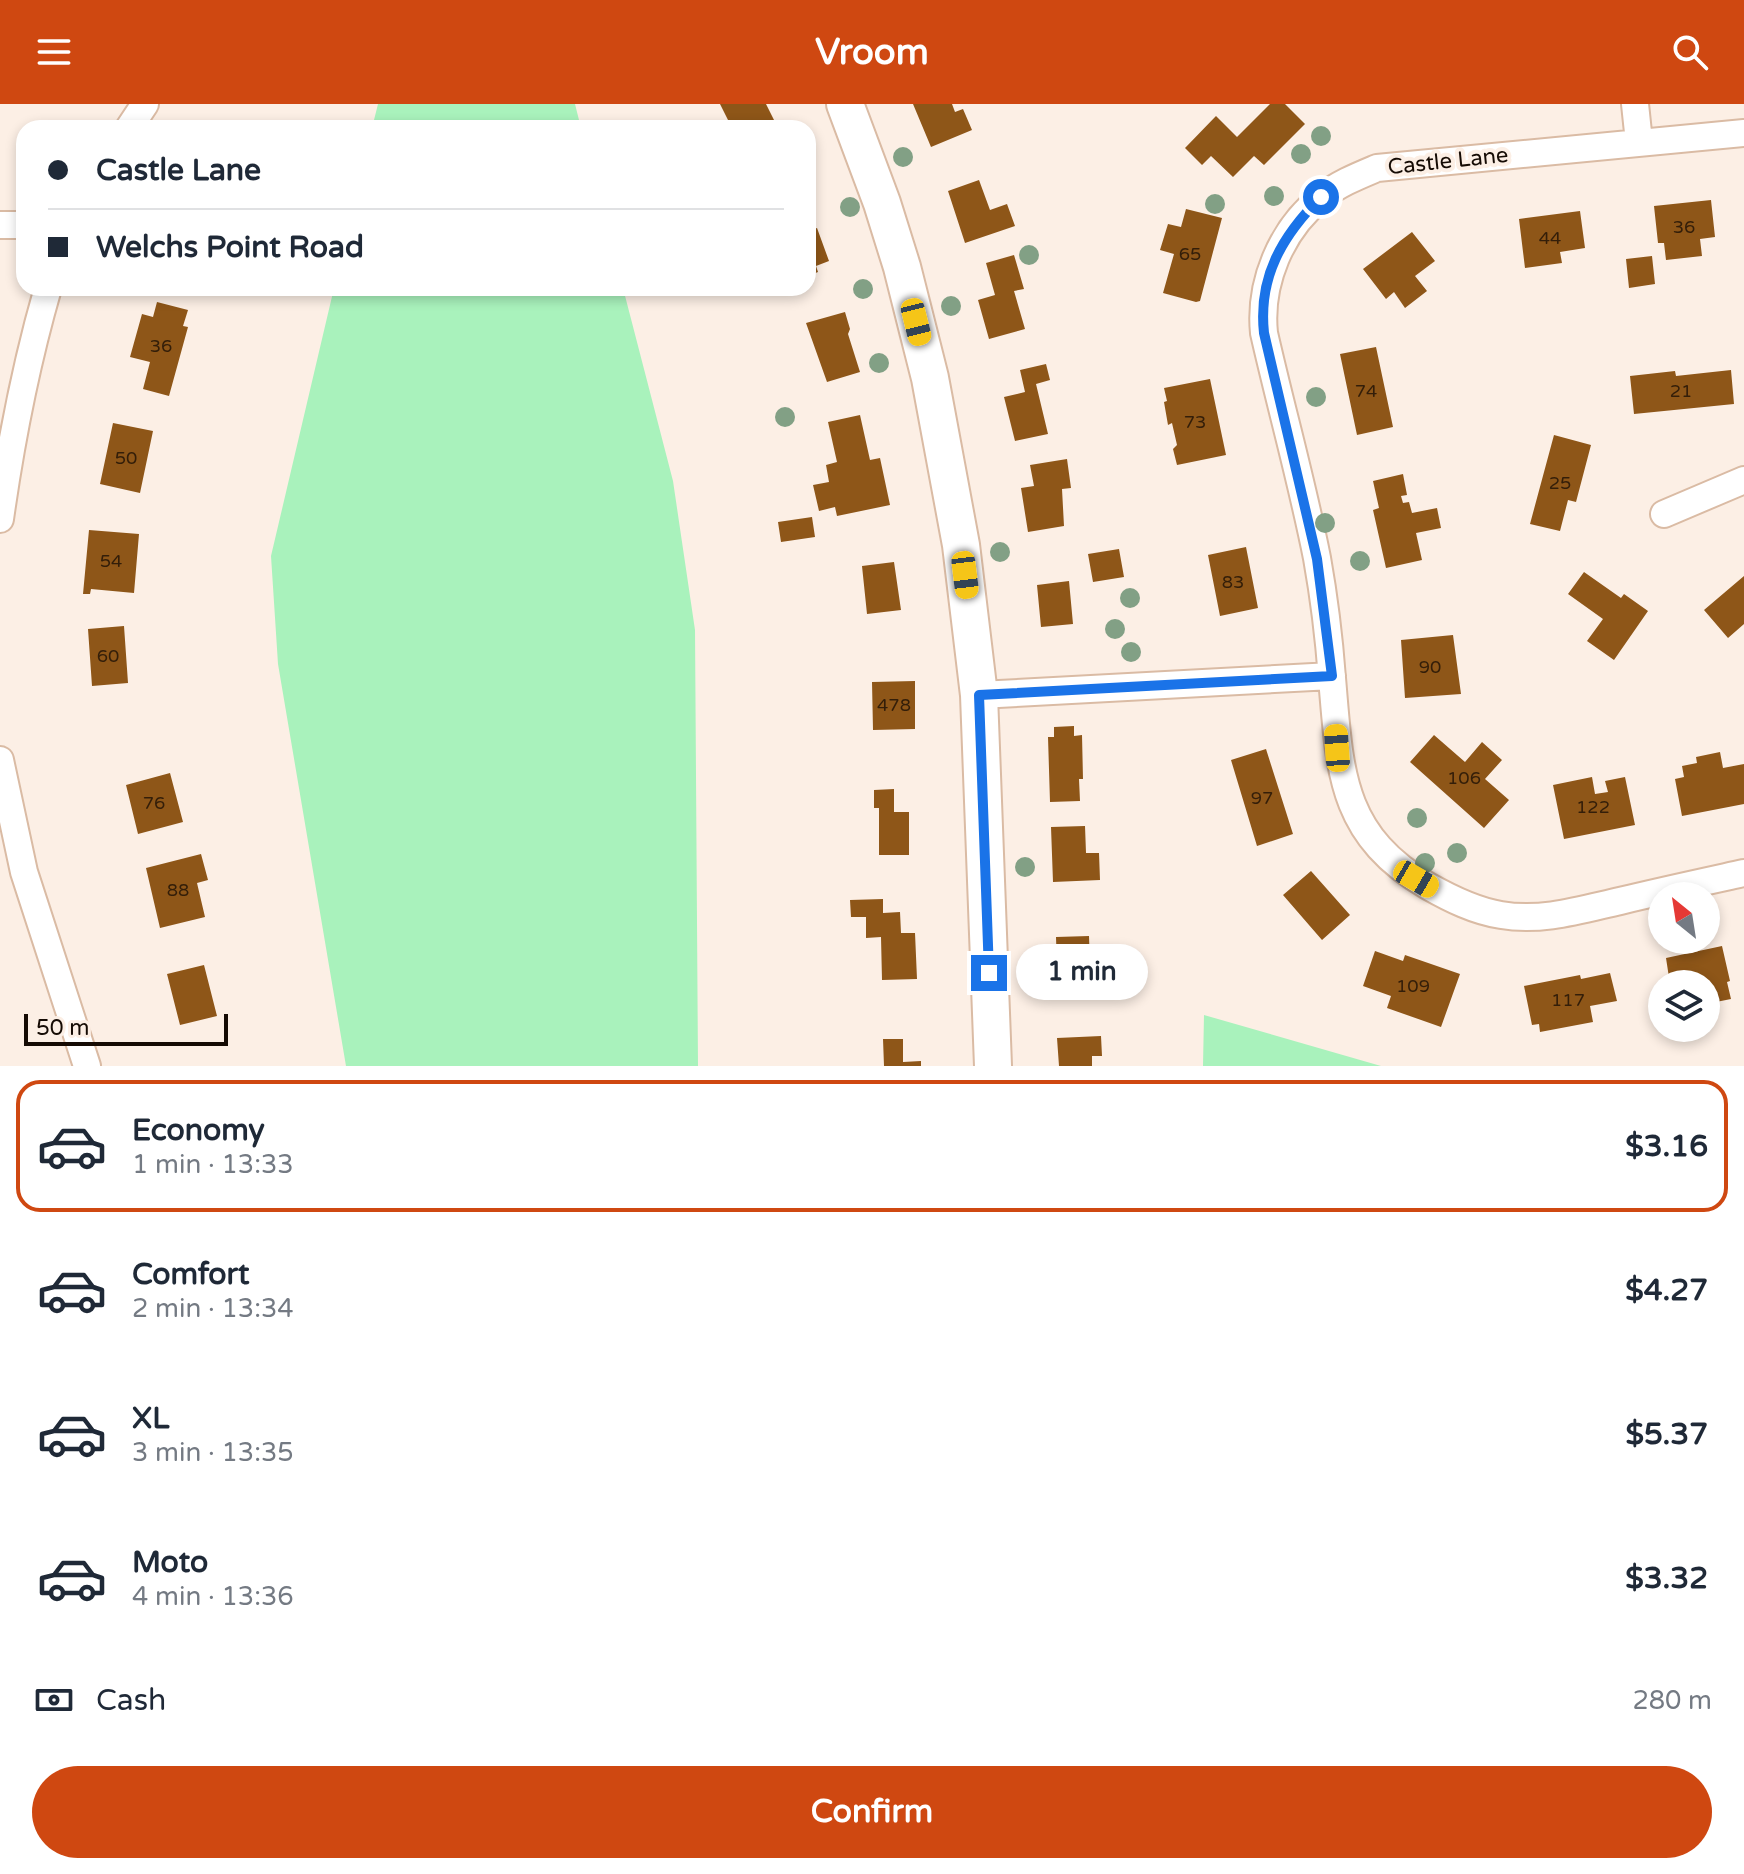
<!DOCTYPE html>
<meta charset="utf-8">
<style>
:root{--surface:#fff;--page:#f6f6f7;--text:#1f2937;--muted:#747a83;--line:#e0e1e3;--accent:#cf4811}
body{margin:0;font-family:"Varela Round",sans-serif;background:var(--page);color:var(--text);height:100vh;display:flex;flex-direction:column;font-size:30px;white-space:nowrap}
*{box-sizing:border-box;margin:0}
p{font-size:26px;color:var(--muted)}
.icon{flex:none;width:44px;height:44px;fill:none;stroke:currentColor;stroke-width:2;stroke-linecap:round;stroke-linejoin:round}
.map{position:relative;height:962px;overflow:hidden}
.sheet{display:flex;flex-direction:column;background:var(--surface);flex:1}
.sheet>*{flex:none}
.guide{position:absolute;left:16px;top:16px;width:800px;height:176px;border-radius:24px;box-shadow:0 4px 12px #0003;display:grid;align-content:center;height:176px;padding:0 32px;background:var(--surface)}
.needle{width:52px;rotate:330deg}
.controls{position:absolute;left:1648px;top:778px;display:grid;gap:16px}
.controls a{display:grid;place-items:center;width:72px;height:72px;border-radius:50%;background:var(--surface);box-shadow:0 4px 12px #0003;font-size:40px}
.scale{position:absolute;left:24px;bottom:20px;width:204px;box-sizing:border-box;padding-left:8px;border:4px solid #150b04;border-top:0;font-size:22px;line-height:28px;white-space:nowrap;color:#150b04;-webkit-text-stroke:6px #fcefe5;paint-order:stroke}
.end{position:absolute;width:36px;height:36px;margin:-18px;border:10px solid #1a73e8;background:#fff;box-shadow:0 0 0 4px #fff}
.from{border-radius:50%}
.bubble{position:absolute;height:56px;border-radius:28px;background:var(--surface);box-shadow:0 4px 12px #0003;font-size:26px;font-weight:700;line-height:56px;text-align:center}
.car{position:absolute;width:24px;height:48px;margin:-24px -12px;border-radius:10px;box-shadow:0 0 6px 2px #0007;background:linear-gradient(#f5c518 24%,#345 0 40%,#f5c518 0 76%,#345 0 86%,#f5c518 0)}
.guide b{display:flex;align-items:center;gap:28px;height:76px;font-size:30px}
.guide b+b{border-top:2px solid var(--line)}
.guide i{width:20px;height:20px;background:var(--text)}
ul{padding:14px 0 0;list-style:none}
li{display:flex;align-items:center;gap:24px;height:132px;margin:0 16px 12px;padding:0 16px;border:4px solid transparent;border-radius:24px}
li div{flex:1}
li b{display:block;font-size:30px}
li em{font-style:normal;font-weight:700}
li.on{border-color:var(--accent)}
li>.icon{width:72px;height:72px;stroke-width:1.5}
.pay{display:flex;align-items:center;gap:20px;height:88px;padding:0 32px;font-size:30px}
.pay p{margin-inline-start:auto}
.cta{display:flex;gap:16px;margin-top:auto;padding:16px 32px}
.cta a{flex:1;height:92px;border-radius:48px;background:var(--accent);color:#fff;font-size:32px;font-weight:700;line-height:92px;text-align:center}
header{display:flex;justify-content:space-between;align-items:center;height:104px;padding:0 32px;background:var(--accent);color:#fff;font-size:36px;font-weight:700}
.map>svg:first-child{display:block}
.green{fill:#a9f2bc}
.building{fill:#8e5618}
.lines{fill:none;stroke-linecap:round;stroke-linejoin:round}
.street-casing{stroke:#dabba4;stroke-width:30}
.secondary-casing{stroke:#dabba4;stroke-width:40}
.street{stroke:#fff;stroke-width:26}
.secondary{stroke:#fff;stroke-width:36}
.tree{fill:#82a085}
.route{stroke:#1a73e8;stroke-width:10}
.labels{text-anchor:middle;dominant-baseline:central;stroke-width:8;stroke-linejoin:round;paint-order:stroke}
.number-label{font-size:18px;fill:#331e09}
.street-label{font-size:22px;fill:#150b04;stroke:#fcefe5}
</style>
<header><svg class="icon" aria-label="menu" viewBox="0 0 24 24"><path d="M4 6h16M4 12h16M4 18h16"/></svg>Vroom<svg class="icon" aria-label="search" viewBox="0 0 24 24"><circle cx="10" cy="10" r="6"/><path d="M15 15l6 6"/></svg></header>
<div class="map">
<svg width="1744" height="962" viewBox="0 0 1744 962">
<rect width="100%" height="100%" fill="#fcefe5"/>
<path class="green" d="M378,0H575L581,24H372Z
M334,184H623L673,377L695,526L698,962H346L278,560L271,452Z
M1204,911L1381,962H1203Z"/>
<path class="building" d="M720,0H766L778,24H732Z
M913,0H952L955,8L963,5L972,26L931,43Z
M1270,0H1285L1305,20L1264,61L1254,52L1233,73L1211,52L1202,61L1185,44L1216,12L1237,33Z
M979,76L990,106L1007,100L1015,122L965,139L948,87Z
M1711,96L1715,133L1700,135L1702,152L1666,156L1664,139H1658L1654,102Z
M1186,105L1222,114L1200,197L1196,198L1163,189L1174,150L1160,146L1168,120L1181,123Z
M1580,107L1585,144L1560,148L1562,159L1525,164L1519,115Z
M817,124L829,157L816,162L818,168L808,172V127Z
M1412,128L1435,157L1415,172L1427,187L1405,204L1394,188L1386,195L1363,165Z
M1014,151L1024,185L1014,187L1025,225L989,235L978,196L995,191L986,159Z
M1652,152L1655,180L1629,184L1626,155Z
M157,198L188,206L183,222L188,223L169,292L143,285L150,258L130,253L142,210L153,213Z
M845,208L850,225L848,230L860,268L827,278L806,219Z
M1376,243L1393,323L1357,331L1340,250Z
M1046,260L1050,276L1036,280L1048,330L1015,337L1004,293L1025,288L1020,266Z
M1731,266L1734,300L1634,310L1630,272L1675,267L1676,272Z
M1210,275L1226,351L1177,361L1173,345L1177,341L1172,319L1168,321L1164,298L1167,297L1164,284Z
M860,311L870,356L880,354L890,401L837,412L835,403L819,407L813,381L829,378L826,361L837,358L828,318Z
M113,319L153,327L140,389L100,380Z
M1554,331L1591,341L1576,398L1568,396L1560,427L1530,420Z
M1067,355L1071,384L1062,385L1064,422L1028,428L1021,384L1034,382L1030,361Z
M1403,370L1407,391L1401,392L1403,399L1409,398L1412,409L1437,404L1441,424L1416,429L1422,456L1386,464L1373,406L1379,404L1373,377Z
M812,413L815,433L781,438L778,418Z
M89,426L139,430L134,489L91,485L90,490H83Z
M1246,443L1258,504L1220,512L1208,451Z
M1119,445L1124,473L1093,478L1088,450Z
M894,458L901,506L867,510L862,462Z
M1584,468L1621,494L1624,490L1648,507L1614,556L1587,537L1603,515L1568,490Z
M1744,472V520L1728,534L1704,506Z
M1069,477L1073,520L1041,523L1037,481Z
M124,522L128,579L92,582L88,525Z
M1453,531L1461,590L1405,594L1401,536Z
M915,577V625L873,626L872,578Z
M1074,622V632L1082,631L1083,675H1079L1080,697L1050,698L1048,633H1054V623Z
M1434,631L1465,658L1482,638L1502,656L1485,675L1509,696L1484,724L1410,658Z
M1266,645L1293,730L1257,742L1231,656Z
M1720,648L1723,664L1744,660V700L1682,712L1675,675L1684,673L1682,662L1697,659L1696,653Z
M170,669L183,718L138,730L126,681Z
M1592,673L1595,690L1608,688L1605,677L1625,673L1635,721L1564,735L1553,681Z
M894,685V708H909V751H879V704H874V686Z
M1085,722L1086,749H1099L1100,776L1053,778L1051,723Z
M201,750L208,776L197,779L205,813L160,824L146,764Z
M1311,767L1350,811L1322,836L1283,791Z
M883,795V809L900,808L901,829H915L917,875L882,876L881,833L866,834V813H851L850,796Z
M1089,832L1090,861L1112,860L1113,893L1058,895L1056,833Z
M1722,842L1730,877L1727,878L1731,895L1706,900V880H1670L1666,854Z
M1375,847L1403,857L1405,851L1460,870L1441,923L1387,904L1391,892L1363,882Z
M204,861L217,912L180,921L167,870Z
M1610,869L1617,897L1590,902L1593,918L1540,928L1539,920L1532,921L1524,882L1580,871L1581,875Z
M1101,932L1102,952H1092V962H1059L1057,934Z
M883,935H903V958L921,957V962H884Z"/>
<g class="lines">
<g class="street-casing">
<path id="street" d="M1635,0L1639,38
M129,24L145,0
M1744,29L1377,64C1358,72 1338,80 1322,93C1281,125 1259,179 1264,229C1281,304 1302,378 1317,454C1324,493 1329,534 1332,574C1340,665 1339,730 1428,782C1451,795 1475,807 1501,811C1542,818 1580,806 1620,797C1661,787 1703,778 1744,769
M0,121H24
M1664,410L1744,376
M0,415C11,337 26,260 48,184
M979,591L1332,572
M0,656L24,768L87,962"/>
</g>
<g class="secondary-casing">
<path id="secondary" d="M845,0L882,99L902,163L930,274L961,441L979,591L993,962"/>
</g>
<use href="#street" class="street"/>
<use href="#secondary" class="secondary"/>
</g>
<g class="tree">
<circle cx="1321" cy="32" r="10"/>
<circle cx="1301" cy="50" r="10"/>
<circle cx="903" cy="53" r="10"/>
<circle cx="1274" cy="92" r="10"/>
<circle cx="1215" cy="100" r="10"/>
<circle cx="850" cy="103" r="10"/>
<circle cx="1029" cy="151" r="10"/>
<circle cx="863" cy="185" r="10"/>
<circle cx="951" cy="202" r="10"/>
<circle cx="879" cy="259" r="10"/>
<circle cx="1316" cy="293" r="10"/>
<circle cx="785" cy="313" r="10"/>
<circle cx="1325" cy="419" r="10"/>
<circle cx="1000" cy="448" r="10"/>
<circle cx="1360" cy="457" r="10"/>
<circle cx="1130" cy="494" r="10"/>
<circle cx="1115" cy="525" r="10"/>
<circle cx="1131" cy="548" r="10"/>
<circle cx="1417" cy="714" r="10"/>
<circle cx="1457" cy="749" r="10"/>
<circle cx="1425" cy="759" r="10"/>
<circle cx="1025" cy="763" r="10"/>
</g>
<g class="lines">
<path class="route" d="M989,869L979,591L1332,572L1317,455L1264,229C1258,173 1282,132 1321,93"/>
</g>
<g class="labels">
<g class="number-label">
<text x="1684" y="123">36</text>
<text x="1550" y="134">44</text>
<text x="1190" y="150">65</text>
<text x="161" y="242">36</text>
<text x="1366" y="287">74</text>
<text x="1681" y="287">21</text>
<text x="1195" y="318">73</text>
<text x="126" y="354">50</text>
<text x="1560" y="379">25</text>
<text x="111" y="457">54</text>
<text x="1233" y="478">83</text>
<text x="108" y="552">60</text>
<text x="1430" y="563">90</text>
<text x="894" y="601">478</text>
<text x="1464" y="674">106</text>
<text x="1262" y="694">97</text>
<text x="154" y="699">76</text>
<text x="1593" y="703">122</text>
<text x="178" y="786">88</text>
<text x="1413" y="882">109</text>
<text x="1568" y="896">117</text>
</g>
<g class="street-label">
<text transform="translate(1448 57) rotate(-6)">Castle Lane</text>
</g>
</g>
</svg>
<div class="controls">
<a><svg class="needle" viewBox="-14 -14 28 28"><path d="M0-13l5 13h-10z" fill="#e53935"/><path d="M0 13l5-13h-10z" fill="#747a83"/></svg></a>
<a><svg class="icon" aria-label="layers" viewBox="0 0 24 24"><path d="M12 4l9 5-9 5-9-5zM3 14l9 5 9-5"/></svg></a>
</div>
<div class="scale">50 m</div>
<i class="end from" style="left:1321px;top:93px"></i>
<i class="end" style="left:989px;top:869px"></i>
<div class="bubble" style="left:1016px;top:840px;width:132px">1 min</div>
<i class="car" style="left:916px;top:218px;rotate:166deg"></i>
<i class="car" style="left:965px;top:471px;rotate:173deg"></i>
<i class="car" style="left:1337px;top:644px;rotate:356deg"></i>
<i class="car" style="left:1416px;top:775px;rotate:120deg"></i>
<div class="guide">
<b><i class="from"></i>Castle Lane</b>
<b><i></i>Welchs Point Road</b>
</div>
</div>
<section class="sheet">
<ul>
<li class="on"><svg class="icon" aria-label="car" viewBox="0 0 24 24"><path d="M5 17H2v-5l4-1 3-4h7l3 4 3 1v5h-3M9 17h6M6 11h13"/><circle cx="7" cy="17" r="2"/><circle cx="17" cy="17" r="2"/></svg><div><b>Economy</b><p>1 min · 13:33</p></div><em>$3.16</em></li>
<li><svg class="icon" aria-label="car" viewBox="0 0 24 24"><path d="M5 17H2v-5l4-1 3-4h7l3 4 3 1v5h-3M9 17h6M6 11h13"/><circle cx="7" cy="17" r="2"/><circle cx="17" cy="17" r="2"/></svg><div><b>Comfort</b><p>2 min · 13:34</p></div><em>$4.27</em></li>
<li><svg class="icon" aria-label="car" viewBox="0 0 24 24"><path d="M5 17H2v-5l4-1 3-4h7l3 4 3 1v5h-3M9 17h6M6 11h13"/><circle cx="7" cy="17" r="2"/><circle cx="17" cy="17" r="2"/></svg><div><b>XL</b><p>3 min · 13:35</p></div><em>$5.37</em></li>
<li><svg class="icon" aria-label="car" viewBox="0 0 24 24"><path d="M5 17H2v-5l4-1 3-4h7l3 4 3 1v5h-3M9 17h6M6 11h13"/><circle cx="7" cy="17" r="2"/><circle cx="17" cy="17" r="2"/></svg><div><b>Moto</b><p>4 min · 13:36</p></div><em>$3.32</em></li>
</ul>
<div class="pay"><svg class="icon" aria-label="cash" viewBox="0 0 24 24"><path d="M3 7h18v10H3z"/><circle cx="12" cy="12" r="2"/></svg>Cash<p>280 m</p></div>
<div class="cta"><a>Confirm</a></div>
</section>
